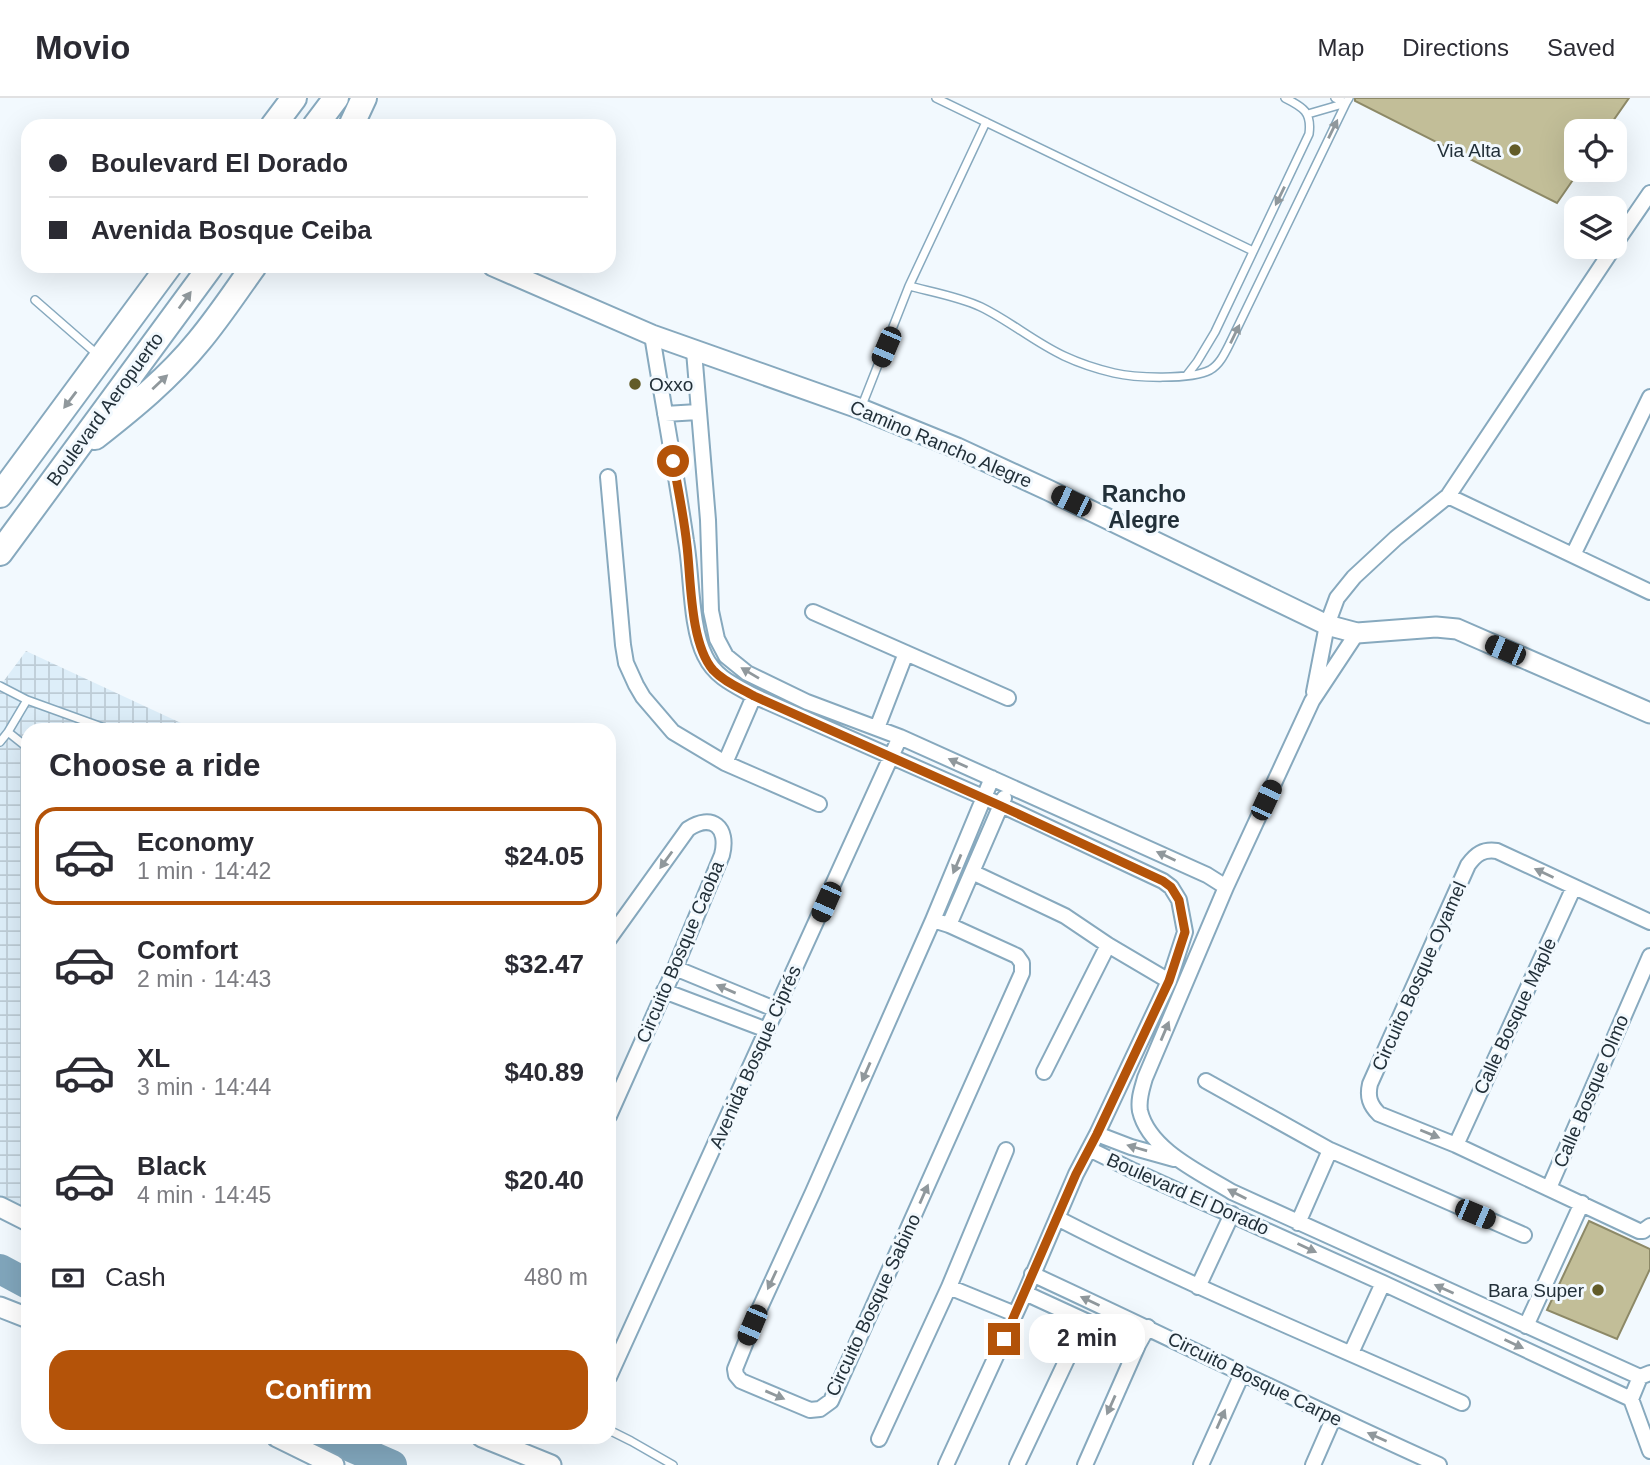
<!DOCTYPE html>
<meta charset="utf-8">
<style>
:root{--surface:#fff;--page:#f7f7f7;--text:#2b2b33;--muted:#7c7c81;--line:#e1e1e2;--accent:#b45309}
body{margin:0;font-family:Arial,sans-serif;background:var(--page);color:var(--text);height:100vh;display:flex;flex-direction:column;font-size:26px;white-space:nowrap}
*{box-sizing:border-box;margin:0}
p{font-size:23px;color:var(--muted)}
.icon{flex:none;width:38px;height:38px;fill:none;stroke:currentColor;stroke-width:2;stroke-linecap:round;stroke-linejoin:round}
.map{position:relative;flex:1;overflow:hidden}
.details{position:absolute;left:21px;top:625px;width:595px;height:721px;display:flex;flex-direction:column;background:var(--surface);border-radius:21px;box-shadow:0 7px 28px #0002}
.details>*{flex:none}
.hud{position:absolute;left:21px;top:21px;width:595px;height:154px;border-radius:21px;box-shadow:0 7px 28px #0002;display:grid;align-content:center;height:154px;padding:0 28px;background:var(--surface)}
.fabs{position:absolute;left:1564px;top:21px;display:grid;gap:14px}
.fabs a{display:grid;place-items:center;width:63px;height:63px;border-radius:14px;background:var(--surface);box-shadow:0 7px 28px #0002;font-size:35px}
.end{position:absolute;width:32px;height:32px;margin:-16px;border:9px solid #b45309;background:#fff;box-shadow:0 0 0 4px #fff}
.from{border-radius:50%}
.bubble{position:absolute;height:49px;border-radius:21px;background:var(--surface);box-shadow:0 7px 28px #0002;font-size:23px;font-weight:700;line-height:49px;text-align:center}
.car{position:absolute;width:21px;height:42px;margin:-21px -10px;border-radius:9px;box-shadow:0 0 5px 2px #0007;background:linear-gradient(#222 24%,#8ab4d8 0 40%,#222 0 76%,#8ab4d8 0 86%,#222 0)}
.hud b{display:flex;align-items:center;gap:24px;height:66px;font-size:26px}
.hud b+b{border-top:2px solid var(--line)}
.hud i{width:18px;height:18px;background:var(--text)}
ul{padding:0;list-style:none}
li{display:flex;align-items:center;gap:21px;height:98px;margin:0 14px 10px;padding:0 14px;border:4px solid transparent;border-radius:21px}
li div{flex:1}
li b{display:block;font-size:26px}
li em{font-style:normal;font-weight:700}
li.selected{border-color:var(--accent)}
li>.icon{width:63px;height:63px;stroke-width:1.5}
h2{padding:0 28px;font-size:32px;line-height:84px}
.pay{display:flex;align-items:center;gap:18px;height:77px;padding:0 28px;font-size:26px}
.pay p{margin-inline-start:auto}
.button{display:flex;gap:14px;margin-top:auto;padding:14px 28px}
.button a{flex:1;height:80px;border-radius:21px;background:var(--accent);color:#fff;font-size:28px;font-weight:700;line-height:80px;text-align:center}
header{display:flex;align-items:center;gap:42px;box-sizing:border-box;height:98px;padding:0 35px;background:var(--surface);border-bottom:2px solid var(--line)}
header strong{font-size:33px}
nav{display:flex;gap:38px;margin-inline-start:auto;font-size:24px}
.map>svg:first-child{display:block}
.industrial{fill:url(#industrial-grid)}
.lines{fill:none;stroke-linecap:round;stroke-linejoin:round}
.river{stroke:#81a6bc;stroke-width:30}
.building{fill:#c2be98;stroke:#8d8967;stroke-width:2}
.lane-casing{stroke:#87a9be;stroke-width:10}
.street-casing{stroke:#87a9be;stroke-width:18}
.secondary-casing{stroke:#87a9be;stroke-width:23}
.highway-casing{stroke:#87a9be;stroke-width:28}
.lane{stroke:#fff;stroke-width:7}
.street{stroke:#fff;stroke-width:14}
.secondary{stroke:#fff;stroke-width:19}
.highway{stroke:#fff;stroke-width:24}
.oneway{fill:#90989c}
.route{stroke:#b45309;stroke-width:9}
.poi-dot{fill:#625c28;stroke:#f2f9fe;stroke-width:2.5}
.labels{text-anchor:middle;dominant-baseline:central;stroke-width:6;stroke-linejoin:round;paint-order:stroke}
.poi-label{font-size:19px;fill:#223039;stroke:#f2f9fe;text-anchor:end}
.street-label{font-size:19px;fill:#223039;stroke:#f2f9fe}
.quarter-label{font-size:23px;font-weight:bold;fill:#223039;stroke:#f2f9fe}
</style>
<header>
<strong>Movio</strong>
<nav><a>Map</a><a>Directions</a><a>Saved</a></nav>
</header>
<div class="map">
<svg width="1650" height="1367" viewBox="0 0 1650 1367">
<defs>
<pattern id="industrial-grid" width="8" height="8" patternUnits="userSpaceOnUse" patternTransform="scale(1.75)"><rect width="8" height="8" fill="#ddeef9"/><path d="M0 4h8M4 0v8" fill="none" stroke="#bdccd6"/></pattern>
</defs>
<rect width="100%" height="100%" fill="#f2f9fe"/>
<path class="industrial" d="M26,553L196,632H28V1117L0,1103V588Z"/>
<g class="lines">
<path class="river" d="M0,1171L28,1186
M328,1339L392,1367"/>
</g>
<path class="building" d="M1355,0H1629L1606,33H1577V76L1557,105L1355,3Z
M1589,1123L1650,1151V1171L1617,1241L1547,1212Z"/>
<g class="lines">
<g class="lane-casing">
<path id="lane" d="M936,0L1253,153
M1308,16L1346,5L1349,0
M909,188L986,24
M35,202L98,257
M1187,277L1197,264L1215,234L1309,36C1312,14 1303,9 1285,0
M861,310L909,188C932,194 960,199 981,209C1010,223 1034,244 1064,258C1079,265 1097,271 1114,275C1135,280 1191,282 1210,272C1219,267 1224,257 1229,247L1346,5L1335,0
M0,588L27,602L110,632
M27,602L8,634L28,650
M0,644L8,634
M609,1332L631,1343L673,1367"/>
</g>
<g class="street-casing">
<path id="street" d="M1615,146L1650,95
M652,237C663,306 676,374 686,443C692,476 690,529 705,558C715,579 734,587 754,598L1001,707L1163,783L1171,789L1179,802L1185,834L1169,883L1097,1036L1076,1076L1025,1195L946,1367
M694,253L708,422L711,513L717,541L726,558L747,575L807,604L900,639L1207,777L1226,789
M665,316L698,314
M608,379L623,547L626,565L636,587L643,599L673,634L725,665L819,706
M1448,398L1650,494
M1573,457L1650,299
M813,514L1008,600
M1357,535L1312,603L1226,789L1145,980C1142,991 1138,1001 1140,1013C1149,1052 1201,1075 1232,1094L1640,1279
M1314,594L1327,527L1337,500L1354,479L1396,440L1448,398L1614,149
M877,630L906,555
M725,665L754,598
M972,774L1065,818L1108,847L1169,883
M933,822L949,827L1017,858L1022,865V875L831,1303L820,1311L810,1312L741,1283L736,1277L735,1271L758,1214L813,1094L933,822L992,680
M1650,824L1497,753C1483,751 1476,756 1468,767L1370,986C1367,999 1370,1007 1379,1016L1456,1047L1639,1133H1643L1650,1128
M949,827L1004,700
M609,841L688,731C712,715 729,729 722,757L675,870L609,1018
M675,870L777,912
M664,893L767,932
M1044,974L1108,847
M1206,983L1330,1052L1524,1137
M1097,1036L1131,1049L1174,1061
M1456,1047L1574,789
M1089,1051L1134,1073L1383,1185L1631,1301
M1549,1090L1650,858
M1057,1120C1189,1188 1327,1244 1462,1305
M1298,1125L1330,1052
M1032,1176C1168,1239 1303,1306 1439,1367
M949,1189L1015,1216
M1198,1189L1232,1116
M1025,1195L1138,1247
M1526,1228L1582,1105
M1351,1255L1383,1185
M1650,1275L1640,1279L1631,1301L1650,1353
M609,1279L900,639
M879,1341L949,1189L1006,1052
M1017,1367L1085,1223
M1085,1367L1138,1247L1148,1229
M1201,1367L1242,1276
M1313,1367L1334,1319"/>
</g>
<g class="secondary-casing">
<path id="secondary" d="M493,168L652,237L861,311L957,350L1048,392L1327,527L1357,535L1436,529L1457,531L1650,615
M0,1109L28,1123
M0,1209L28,1220
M277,1339L334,1367
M482,1339L551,1367"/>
</g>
<g class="highway-casing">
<path id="highway" d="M273,28L294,0
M315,28L336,0
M351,28L364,0
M95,339C132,310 169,280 199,243C219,219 236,193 254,168
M0,397L169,168
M0,455L211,168"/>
</g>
<use href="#lane" class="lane"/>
<use href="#street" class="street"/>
<use href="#secondary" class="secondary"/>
<use href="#highway" class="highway"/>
</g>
<defs><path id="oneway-solid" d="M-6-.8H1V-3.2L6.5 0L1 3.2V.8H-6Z" transform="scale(1.75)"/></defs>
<g class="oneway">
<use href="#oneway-solid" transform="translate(1333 31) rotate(-64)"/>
<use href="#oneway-solid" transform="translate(1280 98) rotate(116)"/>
<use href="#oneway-solid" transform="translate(185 202) rotate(-54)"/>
<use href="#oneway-solid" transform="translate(1235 236) rotate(-64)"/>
<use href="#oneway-solid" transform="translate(160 284) rotate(-43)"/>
<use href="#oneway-solid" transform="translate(70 302) rotate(127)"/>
<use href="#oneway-solid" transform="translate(750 575) rotate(-149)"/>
<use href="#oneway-solid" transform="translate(958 665) rotate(-156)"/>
<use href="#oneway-solid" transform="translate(1166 758) rotate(-155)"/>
<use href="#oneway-solid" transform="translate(666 762) rotate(126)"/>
<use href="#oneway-solid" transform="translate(957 766) rotate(113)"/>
<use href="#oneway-solid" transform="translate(1544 775) rotate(-155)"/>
<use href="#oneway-solid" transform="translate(726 891) rotate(-157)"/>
<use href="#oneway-solid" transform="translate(1165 933) rotate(-67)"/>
<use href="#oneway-solid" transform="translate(866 974) rotate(114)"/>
<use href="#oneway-solid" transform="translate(1430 1036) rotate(22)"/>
<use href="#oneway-solid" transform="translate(1137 1050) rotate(-164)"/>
<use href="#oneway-solid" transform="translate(924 1096) rotate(-66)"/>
<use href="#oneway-solid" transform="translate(1237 1096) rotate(-153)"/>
<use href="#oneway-solid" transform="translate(1307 1150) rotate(25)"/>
<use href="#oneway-solid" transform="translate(772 1182) rotate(115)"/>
<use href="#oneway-solid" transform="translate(1444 1191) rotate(-156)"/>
<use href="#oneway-solid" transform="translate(1090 1203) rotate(-155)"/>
<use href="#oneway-solid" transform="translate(1514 1246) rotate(25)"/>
<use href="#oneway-solid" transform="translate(775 1297) rotate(23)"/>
<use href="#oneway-solid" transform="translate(1111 1307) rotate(114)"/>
<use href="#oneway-solid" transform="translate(1221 1321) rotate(-66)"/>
<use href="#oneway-solid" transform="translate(1377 1339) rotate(-156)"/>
</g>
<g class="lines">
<path class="route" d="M673,363C678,391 684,419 687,448C691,482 690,545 713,572C724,584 740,590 754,598L1001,708L1163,783L1171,789L1179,802L1185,834L1169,883L1097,1036L1076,1076L1004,1241"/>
</g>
<g class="poi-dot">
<circle cx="1515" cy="52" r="7"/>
<circle cx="635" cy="286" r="7"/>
<circle cx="1598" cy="1192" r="7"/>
</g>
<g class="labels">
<g class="poi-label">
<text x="1501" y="52">Via Alta</text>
<text x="649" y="286" text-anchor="start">Oxxo</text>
<text x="1584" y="1192">Bara Super</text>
</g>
<g class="street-label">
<text transform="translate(105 311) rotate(-54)">Boulevard Aeropuerto</text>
<text transform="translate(941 346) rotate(23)">Camino Rancho Alegre</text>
<text transform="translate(680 854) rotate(-67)">Circuito Bosque Caoba</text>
<text transform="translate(1419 878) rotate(-66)">Circuito Bosque Oyamel</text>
<text transform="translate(1515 918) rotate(-65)">Calle Bosque Maple</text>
<text transform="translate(755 959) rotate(-66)">Avenida Bosque Ciprés</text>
<text transform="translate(1591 993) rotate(-67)">Calle Bosque Olmo</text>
<text transform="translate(1188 1096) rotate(24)">Boulevard El Dorado</text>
<text transform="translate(873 1207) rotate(-65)">Circuito Bosque Sabino</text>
<text transform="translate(1255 1281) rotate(26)">Circuito Bosque Carpe</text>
</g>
<g class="quarter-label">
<text x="1144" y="396">Rancho<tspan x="1144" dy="26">Alegre</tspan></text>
</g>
</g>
</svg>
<div class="fabs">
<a><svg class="icon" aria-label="locate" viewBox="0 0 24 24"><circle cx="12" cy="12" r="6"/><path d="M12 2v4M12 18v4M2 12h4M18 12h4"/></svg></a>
<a><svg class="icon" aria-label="layers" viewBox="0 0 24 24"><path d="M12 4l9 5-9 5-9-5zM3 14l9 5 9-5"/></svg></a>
</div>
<i class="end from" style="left:673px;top:363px"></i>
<i class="end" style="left:1004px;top:1241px"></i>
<div class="bubble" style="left:1029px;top:1216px;width:116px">2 min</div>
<i class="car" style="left:886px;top:249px;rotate:203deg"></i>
<i class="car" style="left:1071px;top:403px;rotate:296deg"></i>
<i class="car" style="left:1505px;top:552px;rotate:293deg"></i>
<i class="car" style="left:1266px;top:702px;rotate:25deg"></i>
<i class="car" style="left:826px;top:804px;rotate:204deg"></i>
<i class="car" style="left:1475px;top:1116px;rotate:113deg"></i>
<i class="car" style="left:752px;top:1227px;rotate:203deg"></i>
<div class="hud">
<b><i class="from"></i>Boulevard El Dorado</b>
<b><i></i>Avenida Bosque Ceiba</b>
</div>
<section class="details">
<h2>Choose a ride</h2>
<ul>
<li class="selected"><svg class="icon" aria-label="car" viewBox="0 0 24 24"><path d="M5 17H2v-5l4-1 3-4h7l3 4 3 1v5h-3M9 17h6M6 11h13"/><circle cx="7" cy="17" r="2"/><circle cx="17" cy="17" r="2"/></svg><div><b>Economy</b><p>1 min · 14:42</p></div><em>$24.05</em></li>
<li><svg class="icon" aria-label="car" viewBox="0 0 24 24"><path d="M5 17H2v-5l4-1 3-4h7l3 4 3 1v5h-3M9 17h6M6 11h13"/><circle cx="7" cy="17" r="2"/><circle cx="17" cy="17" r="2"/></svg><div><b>Comfort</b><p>2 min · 14:43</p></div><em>$32.47</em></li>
<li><svg class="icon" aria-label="car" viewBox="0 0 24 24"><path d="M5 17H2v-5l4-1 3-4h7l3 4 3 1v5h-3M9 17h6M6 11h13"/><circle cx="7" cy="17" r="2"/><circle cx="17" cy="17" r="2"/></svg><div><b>XL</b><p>3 min · 14:44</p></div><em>$40.89</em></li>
<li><svg class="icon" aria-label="car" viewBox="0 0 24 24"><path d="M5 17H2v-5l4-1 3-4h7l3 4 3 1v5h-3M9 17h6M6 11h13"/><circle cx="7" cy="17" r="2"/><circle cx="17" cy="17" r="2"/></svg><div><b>Black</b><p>4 min · 14:45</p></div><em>$20.40</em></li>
</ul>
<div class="pay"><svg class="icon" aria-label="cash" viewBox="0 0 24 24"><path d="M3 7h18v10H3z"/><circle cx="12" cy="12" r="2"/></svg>Cash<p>480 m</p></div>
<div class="button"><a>Confirm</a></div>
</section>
</div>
